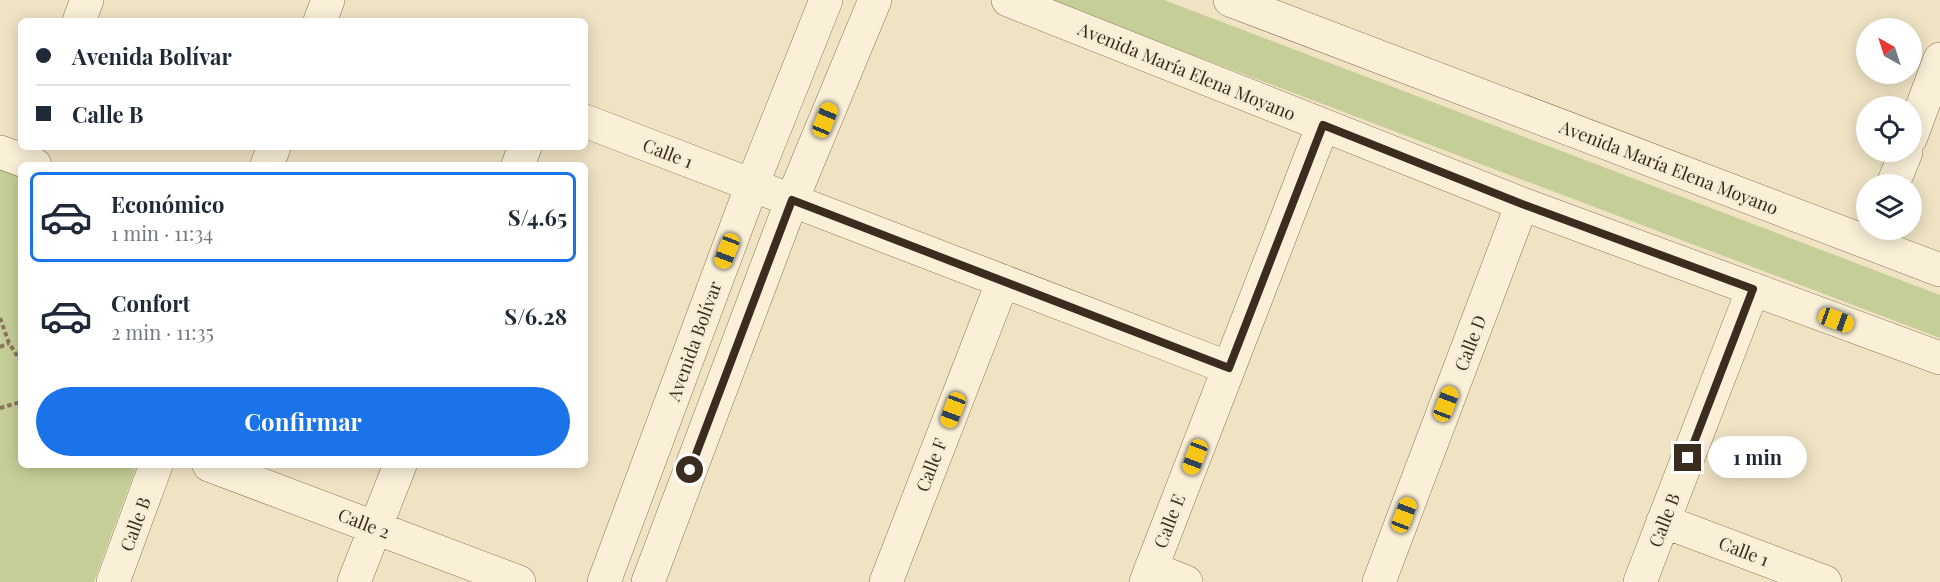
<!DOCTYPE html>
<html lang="es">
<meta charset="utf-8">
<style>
:root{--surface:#fff;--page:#f6f6f7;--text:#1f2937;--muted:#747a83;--line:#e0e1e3;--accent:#1a73e8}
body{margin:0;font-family:"Playfair Display",serif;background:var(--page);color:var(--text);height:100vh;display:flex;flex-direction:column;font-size:22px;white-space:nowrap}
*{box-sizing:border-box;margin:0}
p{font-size:20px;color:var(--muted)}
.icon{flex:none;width:33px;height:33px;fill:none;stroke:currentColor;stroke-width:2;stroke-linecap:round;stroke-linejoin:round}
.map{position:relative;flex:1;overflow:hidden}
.drawer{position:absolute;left:18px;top:162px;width:570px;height:306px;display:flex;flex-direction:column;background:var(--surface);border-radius:9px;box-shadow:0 3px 15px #0003}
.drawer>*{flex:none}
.hud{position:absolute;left:18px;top:18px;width:570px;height:132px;border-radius:9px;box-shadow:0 3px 15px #0003;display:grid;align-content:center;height:132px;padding:0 18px;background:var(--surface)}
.needle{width:39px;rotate:321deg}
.fabs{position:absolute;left:1856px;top:18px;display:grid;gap:12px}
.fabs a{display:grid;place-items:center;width:66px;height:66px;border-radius:50%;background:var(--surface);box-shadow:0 3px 15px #0003;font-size:30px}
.end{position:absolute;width:27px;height:27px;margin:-14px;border:8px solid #3a2c1e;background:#fff;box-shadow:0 0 0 3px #fff}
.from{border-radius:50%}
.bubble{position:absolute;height:42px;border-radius:21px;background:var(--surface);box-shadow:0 3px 15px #0003;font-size:20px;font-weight:700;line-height:42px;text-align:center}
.car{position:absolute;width:18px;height:36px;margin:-18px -9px;border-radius:8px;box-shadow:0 0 4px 2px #0007;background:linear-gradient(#f5c518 24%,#345 0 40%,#f5c518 0 76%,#345 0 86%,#f5c518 0)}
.hud b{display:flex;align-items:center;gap:21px;height:57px;font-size:22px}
.hud b+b{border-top:2px solid var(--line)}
.hud i{width:15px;height:15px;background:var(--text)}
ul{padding:10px 0 0;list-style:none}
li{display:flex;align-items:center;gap:18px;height:90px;margin:0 12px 9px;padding:0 6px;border:3px solid transparent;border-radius:9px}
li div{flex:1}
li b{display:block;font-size:22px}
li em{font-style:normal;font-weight:700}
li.on{border-color:var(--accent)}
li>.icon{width:54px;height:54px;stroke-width:1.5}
.cta{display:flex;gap:12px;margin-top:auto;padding:12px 18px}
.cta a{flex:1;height:69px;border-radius:36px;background:var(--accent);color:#fff;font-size:24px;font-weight:700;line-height:69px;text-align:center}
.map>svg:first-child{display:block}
.green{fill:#c6ce97}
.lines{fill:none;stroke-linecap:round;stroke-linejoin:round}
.minor-casing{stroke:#8a755a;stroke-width:34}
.path{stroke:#8a755a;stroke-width:4;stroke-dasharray:4.5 3;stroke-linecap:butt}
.minor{stroke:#faf0d8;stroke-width:33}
.route{stroke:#3a2c1e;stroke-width:8}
.labels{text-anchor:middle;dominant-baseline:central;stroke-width:5;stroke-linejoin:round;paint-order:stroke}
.street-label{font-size:18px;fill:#3a2c1e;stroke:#f6edd4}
</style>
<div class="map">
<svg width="1940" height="582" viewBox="0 0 1940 582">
<rect width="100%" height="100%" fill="#efe3c4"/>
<path class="green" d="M1048,0H1164L1940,295V338Z
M0,165L21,173V465H137L94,582H0Z"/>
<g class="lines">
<g class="minor-casing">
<path id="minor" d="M1008,0L1522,204L1940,358
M1230,0L1940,270
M79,21L87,0
M320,21L328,0
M585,121L1229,368
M1911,137L1940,59
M0,152L35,165
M267,165L274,147
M518,165L525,147
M1893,184L1906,152
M209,465L519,582
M1663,521L1825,582
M1151,568L1186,582
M113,582L156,465
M354,582L400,465
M604,582L752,185L826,0
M648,582L792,200L875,0
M886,582L1003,281
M1146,582L1323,125
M1379,582L1522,204
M1640,582L1753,289"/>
</g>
<path class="path" d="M0,318L9,343L21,362
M0,347L9,343
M0,408L21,402"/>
<use href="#minor" class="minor"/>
</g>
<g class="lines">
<path class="route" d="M690,470L792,200L1229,368L1323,125L1522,204L1753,289L1688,458"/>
</g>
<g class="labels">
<g class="street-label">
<text transform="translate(1187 71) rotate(22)">Avenida María Elena Moyano</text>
<text transform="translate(668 153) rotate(21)">Calle 1</text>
<text transform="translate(1669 167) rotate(21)">Avenida María Elena Moyano</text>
<text transform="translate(694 341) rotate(-70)">Avenida Bolívar</text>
<text transform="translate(1470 343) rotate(-69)">Calle D</text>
<text transform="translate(931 465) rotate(-69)">Calle F</text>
<text transform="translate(1664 520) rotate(-69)">Calle B</text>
<text transform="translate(1169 521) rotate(-69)">Calle E</text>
<text transform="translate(364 523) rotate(21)">Calle 2</text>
<text transform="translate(135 524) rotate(-70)">Calle B</text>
<text transform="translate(1744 551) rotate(21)">Calle 1</text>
</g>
</g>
</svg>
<div class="fabs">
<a><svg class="needle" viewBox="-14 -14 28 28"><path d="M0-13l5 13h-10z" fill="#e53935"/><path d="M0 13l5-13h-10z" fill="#747a83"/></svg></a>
<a><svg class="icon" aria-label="locate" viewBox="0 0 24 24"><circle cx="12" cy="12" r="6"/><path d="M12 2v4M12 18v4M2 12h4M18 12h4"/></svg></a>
<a><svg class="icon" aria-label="layers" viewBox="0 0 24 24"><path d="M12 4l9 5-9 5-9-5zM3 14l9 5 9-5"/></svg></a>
</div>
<i class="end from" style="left:690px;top:470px"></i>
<i class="end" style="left:1688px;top:458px"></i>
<div class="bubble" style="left:1708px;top:436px;width:99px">1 min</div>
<i class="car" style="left:825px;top:120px;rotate:22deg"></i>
<i class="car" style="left:727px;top:251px;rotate:201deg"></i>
<i class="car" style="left:1836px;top:320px;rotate:110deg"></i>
<i class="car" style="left:1446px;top:404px;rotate:21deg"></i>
<i class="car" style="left:953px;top:410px;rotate:201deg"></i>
<i class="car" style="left:1195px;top:457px;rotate:201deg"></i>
<i class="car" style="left:1404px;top:515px;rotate:21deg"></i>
<div class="hud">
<b><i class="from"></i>Avenida Bolívar</b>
<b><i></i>Calle B</b>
</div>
<section class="drawer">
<ul>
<li class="on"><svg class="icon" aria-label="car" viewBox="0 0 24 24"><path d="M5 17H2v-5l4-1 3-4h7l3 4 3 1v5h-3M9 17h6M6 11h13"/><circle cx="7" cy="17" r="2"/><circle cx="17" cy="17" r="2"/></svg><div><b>Económico</b><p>1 min · 11:34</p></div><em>S/4.65</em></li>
<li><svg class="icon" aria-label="car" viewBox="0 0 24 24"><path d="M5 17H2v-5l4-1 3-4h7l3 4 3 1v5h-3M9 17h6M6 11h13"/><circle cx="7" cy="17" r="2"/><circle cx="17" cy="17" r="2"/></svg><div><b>Confort</b><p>2 min · 11:35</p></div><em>S/6.28</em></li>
</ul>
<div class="cta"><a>Confirmar</a></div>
</section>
</div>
